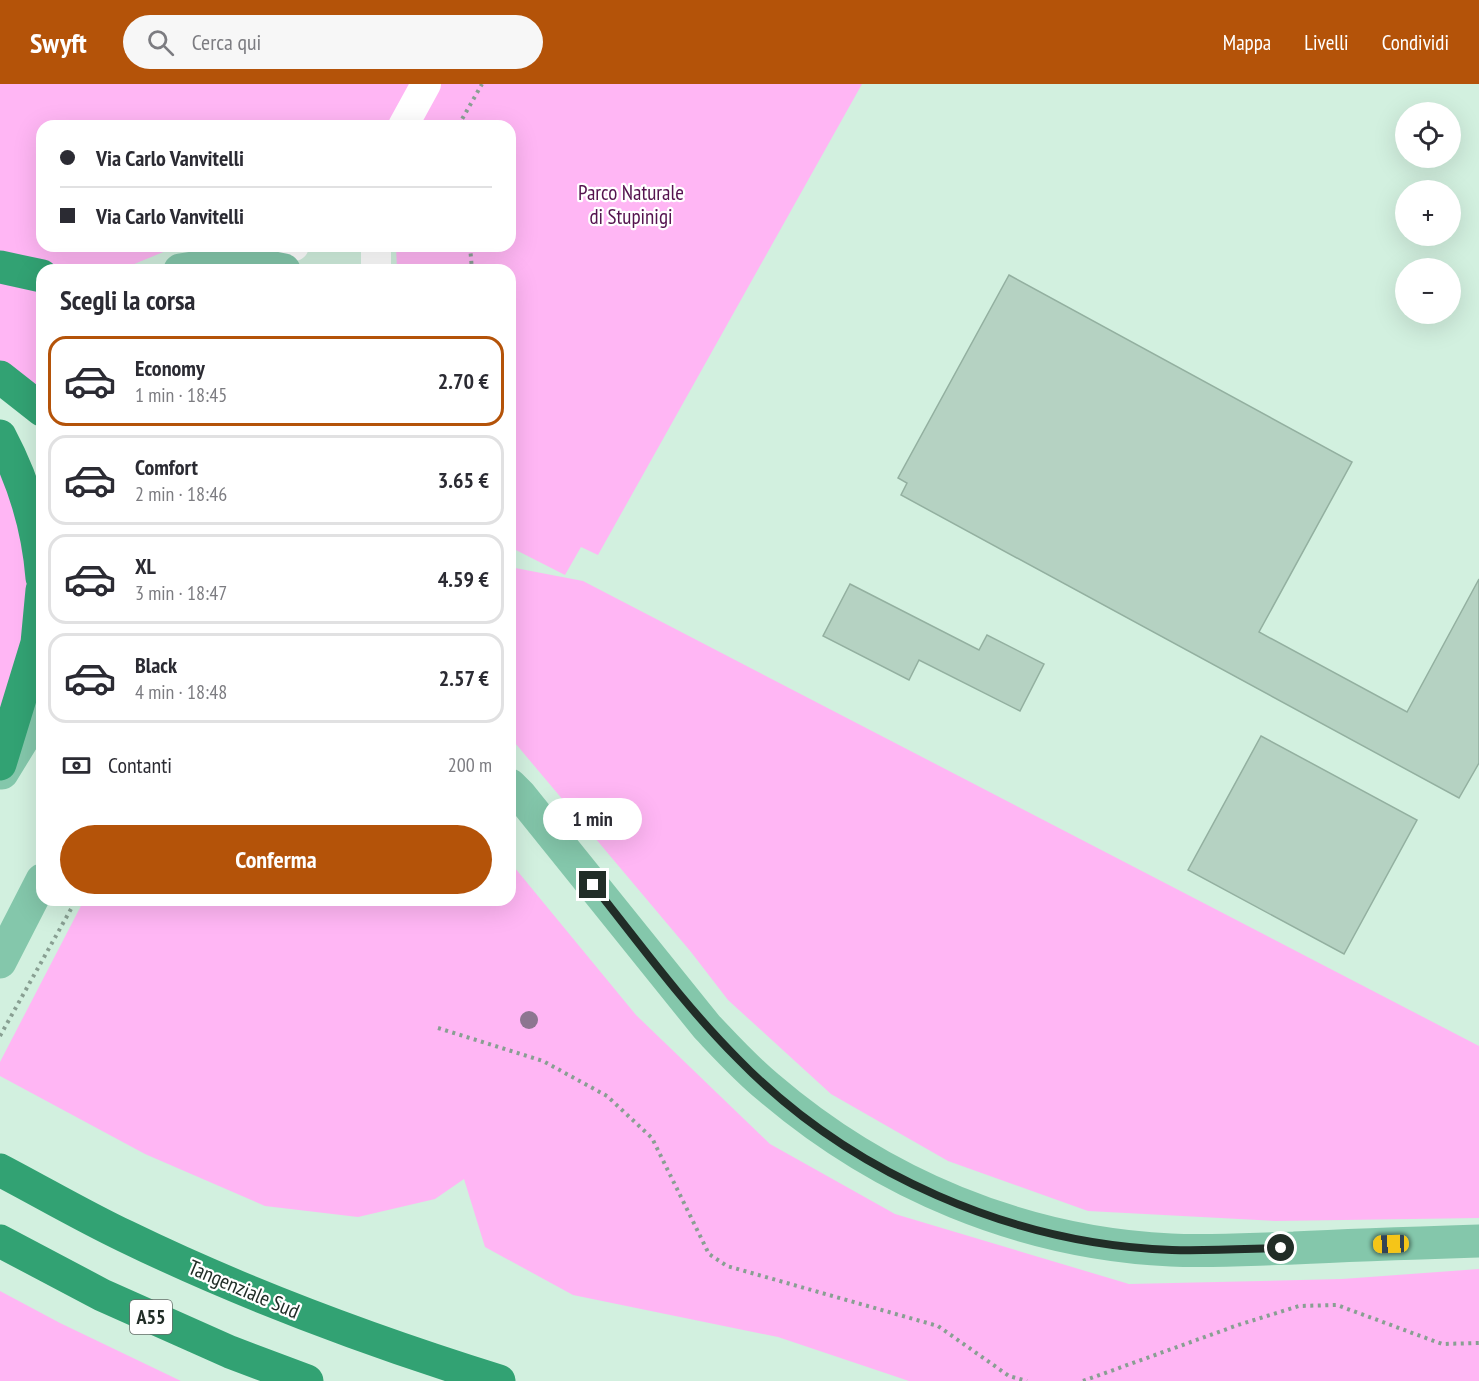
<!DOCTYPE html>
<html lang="it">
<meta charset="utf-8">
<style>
:root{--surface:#fff;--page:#f7f7f7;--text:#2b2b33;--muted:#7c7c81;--line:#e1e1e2;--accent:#b45309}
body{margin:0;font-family:"PT Sans Narrow",sans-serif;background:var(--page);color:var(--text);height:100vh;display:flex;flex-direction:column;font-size:22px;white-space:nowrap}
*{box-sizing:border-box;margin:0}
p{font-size:20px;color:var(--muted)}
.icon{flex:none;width:33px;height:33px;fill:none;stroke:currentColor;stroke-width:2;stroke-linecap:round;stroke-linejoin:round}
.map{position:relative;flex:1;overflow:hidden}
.panel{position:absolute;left:36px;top:180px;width:480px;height:642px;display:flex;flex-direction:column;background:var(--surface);border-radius:18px;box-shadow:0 6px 24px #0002}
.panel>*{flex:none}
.hud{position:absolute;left:36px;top:36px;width:480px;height:132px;border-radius:18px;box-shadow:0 6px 24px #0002;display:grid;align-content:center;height:132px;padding:0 24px;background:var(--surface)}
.fabs{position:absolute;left:1395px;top:18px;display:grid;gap:12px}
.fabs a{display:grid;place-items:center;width:66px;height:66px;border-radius:50%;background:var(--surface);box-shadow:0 6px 24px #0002;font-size:30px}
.end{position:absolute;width:27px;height:27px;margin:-14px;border:8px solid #212d27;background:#fff;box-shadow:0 0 0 3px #fff}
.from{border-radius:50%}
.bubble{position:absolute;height:42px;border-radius:21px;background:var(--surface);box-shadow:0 6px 24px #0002;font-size:20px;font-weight:800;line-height:42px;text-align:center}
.car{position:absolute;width:18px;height:36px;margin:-18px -9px;border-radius:8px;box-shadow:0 0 4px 2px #0007;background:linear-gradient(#f5c518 24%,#345 0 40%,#f5c518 0 76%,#345 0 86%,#f5c518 0)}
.hud b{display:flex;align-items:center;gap:21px;height:57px;font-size:22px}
.hud b+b{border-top:2px solid var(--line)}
.hud i{width:15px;height:15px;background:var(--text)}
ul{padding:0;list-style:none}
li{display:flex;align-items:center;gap:18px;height:90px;margin:0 12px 9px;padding:0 12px;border:3px solid var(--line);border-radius:18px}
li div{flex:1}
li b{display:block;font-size:22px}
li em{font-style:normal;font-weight:800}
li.selected{border-color:var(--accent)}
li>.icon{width:54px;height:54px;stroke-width:1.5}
h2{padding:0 24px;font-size:27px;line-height:72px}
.pay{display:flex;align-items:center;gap:15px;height:66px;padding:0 24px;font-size:22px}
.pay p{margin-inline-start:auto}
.primary-button{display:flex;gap:12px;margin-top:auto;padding:12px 24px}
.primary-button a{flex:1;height:69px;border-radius:36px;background:var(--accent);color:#fff;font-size:24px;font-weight:800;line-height:69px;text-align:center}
header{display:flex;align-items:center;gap:36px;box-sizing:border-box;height:84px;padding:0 30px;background:var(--accent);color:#fff}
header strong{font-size:28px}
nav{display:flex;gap:33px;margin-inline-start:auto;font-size:21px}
.search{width:420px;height:54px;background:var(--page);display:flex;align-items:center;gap:15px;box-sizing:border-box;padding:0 21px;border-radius:33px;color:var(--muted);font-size:22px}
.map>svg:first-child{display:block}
.green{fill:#ffb6f4}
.building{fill:#b5d2c2;stroke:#93b0a0;stroke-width:1.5}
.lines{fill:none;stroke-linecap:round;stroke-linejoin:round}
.path{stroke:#889f92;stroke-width:4;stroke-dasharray:3 4.5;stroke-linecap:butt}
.secondary{stroke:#fff;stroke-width:30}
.primary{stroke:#84c7ab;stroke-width:33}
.motorway{stroke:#32a273;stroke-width:33}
.tree{fill:#8d7690}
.route{stroke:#212d27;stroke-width:8}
.labels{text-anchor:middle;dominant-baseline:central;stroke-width:4.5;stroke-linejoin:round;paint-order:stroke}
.shield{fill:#fff;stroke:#646c68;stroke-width:1.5}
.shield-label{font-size:20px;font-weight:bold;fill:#212d27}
.park-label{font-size:21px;fill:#55134f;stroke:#fff}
.street-label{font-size:21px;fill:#212d27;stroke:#fff}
</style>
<header>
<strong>Swyft</strong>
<div class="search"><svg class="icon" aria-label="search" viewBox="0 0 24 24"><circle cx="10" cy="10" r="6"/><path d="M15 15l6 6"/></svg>Cerca qui</div>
<nav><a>Mappa</a><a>Livelli</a><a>Condividi</a></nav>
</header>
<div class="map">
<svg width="1479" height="1297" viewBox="0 0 1479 1297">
<rect width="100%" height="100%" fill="#d2f0df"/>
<path class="green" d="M0,0H862L598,471L581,463L565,491L510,463V186H397L396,162H510V42H42V162H178L127,183L67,185L0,171Z
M0,198L42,207V306L0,280Z
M0,378L14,409L31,511L25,556L0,624Z
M510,483L583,497L1479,962V1134L1275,1137L1088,1127L948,1077L831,1010L728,916L691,868L510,653Z
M510,778L636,931L770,1060L895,1130L1129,1200L1342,1195L1479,1185V1297H909L778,1253L573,1211L485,1163L464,1095L435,1115L358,1133L265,1122L145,1070L0,992V978L84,816H510Z
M0,1207L60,1239L181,1297H0Z"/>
<path class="building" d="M1009,191L1352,378L1259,548L1407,628L1479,495V679L1459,714L901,411L907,399L898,394Z
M850,500L979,566L987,551L1044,580L1020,627L919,576L909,596L823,552Z
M1261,652L1417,736L1344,870L1188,786Z"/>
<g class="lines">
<path class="path" d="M461,42V37L482,0
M470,162L472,186
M438,944L543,977L607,1012L652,1054L709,1170L727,1182L938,1242L1009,1292L1027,1297
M0,952L76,816
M1083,1297L1238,1241L1299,1222L1337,1221L1442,1260L1479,1259"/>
<path class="secondary" d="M403,42L426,0
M238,177L294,162
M376,186V162"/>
<path class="primary" d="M180,186L238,177L284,186
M2,689L42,624
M510,701L521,712L707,943C726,963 746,985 768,1003C881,1100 1022,1159 1171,1166C1212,1168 1253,1165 1294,1164C1355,1161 1417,1159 1479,1157
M0,878L42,796"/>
<path class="motorway" d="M0,183L42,192
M0,293L42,326
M0,352C24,397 38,443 42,494
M0,680L37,559L42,506
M0,1086C42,1108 83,1132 125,1152C246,1211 371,1257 499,1297
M0,1157L102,1211L230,1268L307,1297"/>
</g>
<circle class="tree" cx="529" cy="936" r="9"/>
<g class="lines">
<path class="route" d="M593,801C640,860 685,922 738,975C850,1090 1012,1160 1172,1166C1208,1167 1245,1165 1281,1164"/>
</g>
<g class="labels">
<rect class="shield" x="130" y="1216" width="42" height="34" rx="4.5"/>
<g class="shield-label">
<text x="151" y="1233">A55</text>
</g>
<g class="park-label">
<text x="631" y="108">Parco Naturale<tspan x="631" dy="24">di Stupinigi</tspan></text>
</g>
<g class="street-label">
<text transform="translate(244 1205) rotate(23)">Tangenziale Sud</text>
</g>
</g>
</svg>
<div class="fabs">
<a><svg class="icon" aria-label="locate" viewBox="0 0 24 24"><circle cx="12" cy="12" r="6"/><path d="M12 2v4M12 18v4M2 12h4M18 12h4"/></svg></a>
<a>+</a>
<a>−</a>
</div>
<i class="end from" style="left:1281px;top:1164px"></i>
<i class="end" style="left:593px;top:801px"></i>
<div class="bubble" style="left:543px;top:714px;width:99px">1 min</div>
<i class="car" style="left:1391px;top:1160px;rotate:268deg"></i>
<div class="hud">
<b><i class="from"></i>Via Carlo Vanvitelli</b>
<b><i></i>Via Carlo Vanvitelli</b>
</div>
<section class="panel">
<h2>Scegli la corsa</h2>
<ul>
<li class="selected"><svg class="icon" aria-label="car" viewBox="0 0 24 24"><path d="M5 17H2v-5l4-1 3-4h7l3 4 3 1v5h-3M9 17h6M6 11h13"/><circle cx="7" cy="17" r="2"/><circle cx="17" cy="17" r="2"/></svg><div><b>Economy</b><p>1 min · 18:45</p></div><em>2.70 €</em></li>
<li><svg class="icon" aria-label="car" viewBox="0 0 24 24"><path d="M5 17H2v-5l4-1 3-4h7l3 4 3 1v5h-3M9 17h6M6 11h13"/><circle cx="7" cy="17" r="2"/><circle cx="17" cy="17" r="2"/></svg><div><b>Comfort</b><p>2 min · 18:46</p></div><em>3.65 €</em></li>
<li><svg class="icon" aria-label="car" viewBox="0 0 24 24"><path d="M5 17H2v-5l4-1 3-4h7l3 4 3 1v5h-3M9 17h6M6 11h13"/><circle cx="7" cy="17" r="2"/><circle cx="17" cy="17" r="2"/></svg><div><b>XL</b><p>3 min · 18:47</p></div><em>4.59 €</em></li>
<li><svg class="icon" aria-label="car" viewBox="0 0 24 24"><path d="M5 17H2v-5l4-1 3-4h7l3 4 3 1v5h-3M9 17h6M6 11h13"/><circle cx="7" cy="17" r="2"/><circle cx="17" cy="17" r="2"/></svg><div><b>Black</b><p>4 min · 18:48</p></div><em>2.57 €</em></li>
</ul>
<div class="pay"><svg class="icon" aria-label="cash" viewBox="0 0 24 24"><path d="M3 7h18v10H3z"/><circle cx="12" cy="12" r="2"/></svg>Contanti<p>200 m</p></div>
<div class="primary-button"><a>Conferma</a></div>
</section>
</div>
